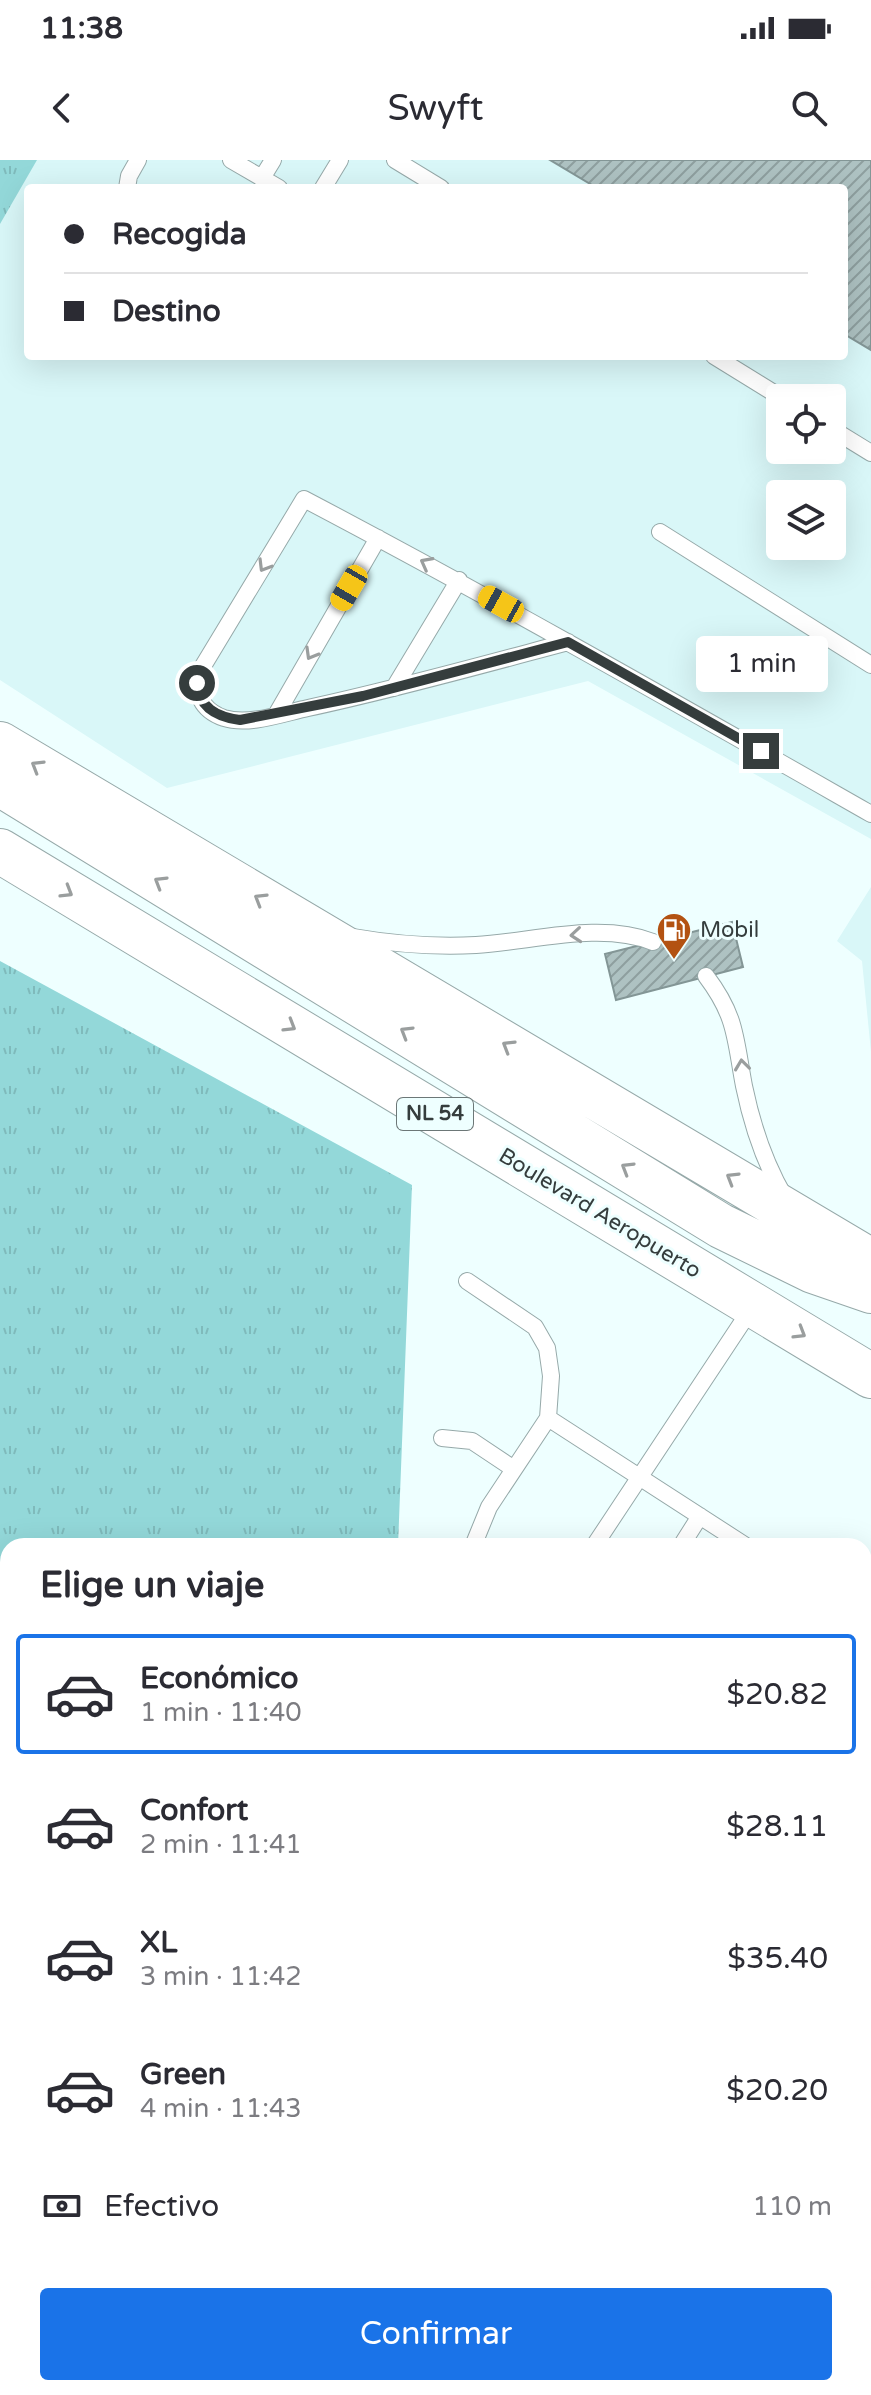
<!DOCTYPE html>
<html lang="es">
<meta charset="utf-8">
<style>
:root{--surface:#fff;--page:#f2f2f3;--text:#2b2b33;--muted:#7c7c81;--line:#e1e1e2;--accent:#1a73e8}
body{margin:0;font-family:"Varela Round",sans-serif;background:var(--page);color:var(--text);height:100vh;display:flex;flex-direction:column;font-size:30px;white-space:nowrap}
*{box-sizing:border-box;margin:0}
p{font-size:26px;color:var(--muted)}
.icon{flex:none;width:44px;height:44px;fill:none;stroke:currentColor;stroke-width:2;stroke-linecap:round;stroke-linejoin:round}
.map{position:relative;flex:1;overflow:hidden}
.panel{position:absolute;left:0px;top:1378px;width:872px;height:858px;display:flex;flex-direction:column;background:var(--surface);border-radius:24px 24px 0 0;box-shadow:0 8px 32px #0002}
.panel>*{flex:none}
.top-card{position:absolute;left:24px;top:24px;width:824px;height:176px;border-radius:8px;box-shadow:0 8px 32px #0002;display:grid;align-content:center;height:176px;padding:0 40px;background:var(--surface)}
.buttons{position:absolute;left:766px;top:224px;display:grid;gap:16px}
.buttons a{display:grid;place-items:center;width:80px;height:80px;border-radius:8px;background:var(--surface);box-shadow:0 8px 32px #0002;font-size:40px}
.end{position:absolute;width:36px;height:36px;margin:-18px;border:10px solid #353d3d;background:#fff;box-shadow:0 0 0 4px #fff}
.from{border-radius:50%}
.bubble{position:absolute;height:56px;border-radius:8px;background:var(--surface);box-shadow:0 8px 32px #0002;font-size:26px;font-weight:600;line-height:56px;text-align:center}
.car{position:absolute;width:24px;height:48px;margin:-24px -12px;border-radius:10px;box-shadow:0 0 6px 2px #0007;background:linear-gradient(#f5c518 24%,#345 0 40%,#f5c518 0 76%,#345 0 86%,#f5c518 0)}
.top-card b{display:flex;align-items:center;gap:28px;height:76px;font-size:30px}
.top-card b+b{border-top:2px solid var(--line)}
.top-card i{width:20px;height:20px;background:var(--text)}
ul{padding:0;list-style:none}
li{display:flex;align-items:center;gap:24px;height:120px;margin:0 16px 12px;padding:0 24px;border:4px solid transparent;border-radius:8px}
li div{flex:1}
li b{display:block;font-size:30px}
li em{font-style:normal;font-weight:600}
li.current{border-color:var(--accent)}
li>.icon{width:72px;height:72px;stroke-width:1.5}
h2{padding:0 40px;font-size:36px;line-height:96px}
.pay{display:flex;align-items:center;gap:20px;height:88px;padding:0 40px;font-size:30px}
.pay p{margin-inline-start:auto}
.button{display:flex;gap:16px;margin-top:auto;padding:16px 40px}
.button a{flex:1;height:92px;border-radius:8px;background:var(--accent);color:#fff;font-size:32px;font-weight:600;line-height:92px;text-align:center}
.status{display:flex;justify-content:space-between;align-items:center;height:56px;padding:0 40px;background:var(--surface);direction:ltr}
.status svg{height:22px;fill:currentColor}
header{display:flex;justify-content:space-between;align-items:center;height:104px;padding:0 40px;background:var(--surface);font-size:36px;font-weight:600}
.map>svg:first-child{display:block}
.built{fill:#d9f7f8;fill-rule:evenodd}
.grass{fill:url(#grass-tufts)}
.building{fill:url(#building-hatch);stroke:#839696;stroke-width:2}
.lines{fill:none;stroke-linecap:round;stroke-linejoin:round}
.lane-casing{stroke:#96a9a9;stroke-width:18}
.highway-casing{stroke:#96a9a9;stroke-width:46}
.lane{stroke:#fff;stroke-width:16}
.highway{stroke:#fff;stroke-width:44}
.oneway{stroke:#9a9e9e}
.route{stroke:#353d3d;stroke-width:10}
.labels{text-anchor:middle;dominant-baseline:central;stroke-width:6;stroke-linejoin:round;paint-order:stroke}
.shield{fill:#eff;stroke:#6c7777;stroke-width:2}
.shield-label{font-size:20px;font-weight:bold;fill:#353d3d}
.poi-label{font-size:22px;fill:#353d3d;stroke:#eff;text-anchor:start}
.street-label{font-size:22px;fill:#353d3d;stroke:#eff}
</style>
<div class="status"><b>11:38</b><svg viewBox="0 0 49 12"><path d="M0 12V9h3v3zM5 12V6h3v6zM10 12V3h3v9zM15 12V0h3v12zM26 1h20v11H26zM47 4h2v5h-2z"/></svg></div>
<header><svg class="icon" aria-label="back" viewBox="0 0 24 24"><path d="M15 5l-7 7 7 7"/></svg>Swyft<svg class="icon" aria-label="search" viewBox="0 0 24 24"><circle cx="10" cy="10" r="6"/><path d="M15 15l6 6"/></svg></header>
<div class="map">
<svg width="871" height="2235" viewBox="0 0 871 2235">
<defs>
<pattern id="grass-tufts" width="24" height="20" patternUnits="userSpaceOnUse" patternTransform="scale(2)"><rect width="24" height="20" fill="#93d8d9"/><path d="M3 7l-1-3M5 7V3M7 7l1-3M15 17l-1-3M17 17v-4M19 17l1-3" fill="none" stroke="#7fbabb"/></pattern>
<pattern id="building-hatch" width="6" height="6" patternUnits="userSpaceOnUse" patternTransform="scale(2)"><rect width="6" height="6" fill="#aec2c2"/><path d="M-1 1l2-2M0 6l6-6M5 7l2-2" fill="none" stroke="#8e9f9f"/></pattern>
</defs>
<rect width="100%" height="100%" fill="#eff"/>
<path class="built" d="M0,0H871V679L588,521L167,628L0,520ZM28,28H844V196H28ZM780,238H832V290H780ZM780,334H832V386H780Z
M871,727V892L862,801L837,781Z"/>
<path class="grass" d="M0,0H37L0,64Z
M0,801L412,1025L398,1386H8V2228H365V2235H0Z"/>
<path class="building" d="M550,0H871V190L844,174V28H597Z
M732,762L743,807L616,840L605,794Z"/>
<g class="lines">
<g class="lane-casing">
<path id="lane" d="M231,0L279,28
M395,0L441,28
M262,18L273,0
M127,28L129,16L138,0
M323,28L340,0
M714,196L782,238
M832,269L871,293
M660,372L871,505
M568,482C482,505 396,529 308,548C284,553 249,566 224,558C201,550 194,533 200,511L304,339C496,440 683,547 871,654
M394,528L459,420
M276,555L378,378
M353,777C393,784 435,787 476,785C531,782 600,761 653,782
M706,816C737,857 735,879 744,926C752,965 765,1004 785,1038
M467,1121L535,1167L547,1188L551,1216L548,1258L489,1347L473,1386
M548,1258L746,1386
M442,1278L472,1281L514,1309
M594,1386L753,1146
M681,1386L700,1356
M864,1462L871,1467
M864,1540L871,1528
M864,1698L871,1687
M864,1847L871,1836
M864,2000L871,1988
M864,2148L871,2137
M432,2235V2228
M530,2235L534,2228
M622,2235L626,2228
M719,2235L723,2228
M811,2235L815,2228"/>
</g>
<g class="highway-casing">
<path id="highway" d="M0,584L871,1101
M0,624L721,1066L813,1111L871,1131
M0,691L871,1216"/>
</g>
<use href="#lane" class="lane"/>
<use href="#highway" class="highway"/>
</g>
<defs><path id="oneway-chevron" d="M-2-3.5L2.5 0L-2 3.5" fill="none" stroke-width="1.6" stroke-linecap="round" stroke-linejoin="round" transform="scale(2)"/></defs>
<g class="oneway">
<use href="#oneway-chevron" transform="translate(426 403) rotate(-152)"/>
<use href="#oneway-chevron" transform="translate(264 406) rotate(121)"/>
<use href="#oneway-chevron" transform="translate(311 494) rotate(120)"/>
<use href="#oneway-chevron" transform="translate(37 606) rotate(-149)"/>
<use href="#oneway-chevron" transform="translate(160 722) rotate(-149)"/>
<use href="#oneway-chevron" transform="translate(67 732) rotate(31)"/>
<use href="#oneway-chevron" transform="translate(260 739) rotate(-149)"/>
<use href="#oneway-chevron" transform="translate(576 775) rotate(175)"/>
<use href="#oneway-chevron" transform="translate(290 866) rotate(31)"/>
<use href="#oneway-chevron" transform="translate(406 872) rotate(-149)"/>
<use href="#oneway-chevron" transform="translate(508 886) rotate(-149)"/>
<use href="#oneway-chevron" transform="translate(742 905) rotate(-97)"/>
<use href="#oneway-chevron" transform="translate(627 1008) rotate(-149)"/>
<use href="#oneway-chevron" transform="translate(732 1018) rotate(-149)"/>
<use href="#oneway-chevron" transform="translate(800 1173) rotate(31)"/>
</g>
<g class="lines">
<path class="route" d="M197,523C199,548 217,557 240,560L363,536L568,482L761,591"/>
</g>
<defs>
<g id="fuel-pin" transform="scale(1.8)"><path d="M0 17L-7.5 6A9.5 9.5 0 1 1 7.5 6Z" fill="#b35212" stroke="#eff"/><path d="M-5.5-6h7V0h2V4h1.3V-2.5L3-4.5l.8-.8L6-3V5H2.5V1h-1V6h-7ZM-4.2-4.7v3.2H.2V-4.7Z" fill="#fff"/></g>
</defs>
<g fill-rule="evenodd">
<use href="#fuel-pin" x="674" y="770"/>
</g>
<g class="labels">
<rect class="shield" x="397" y="938" width="76" height="32" rx="6"/>
<g class="shield-label">
<text x="435" y="954">NL 54</text>
</g>
<g class="poi-label">
<text x="700" y="770">Mobil</text>
</g>
<g class="street-label">
<text transform="translate(600 1053) rotate(31)">Boulevard Aeropuerto</text>
</g>
</g>
</svg>
<div class="buttons">
<a><svg class="icon" aria-label="locate" viewBox="0 0 24 24"><circle cx="12" cy="12" r="6"/><path d="M12 2v4M12 18v4M2 12h4M18 12h4"/></svg></a>
<a><svg class="icon" aria-label="layers" viewBox="0 0 24 24"><path d="M12 4l9 5-9 5-9-5zM3 14l9 5 9-5"/></svg></a>
</div>
<i class="end from" style="left:197px;top:523px"></i>
<i class="end" style="left:761px;top:591px"></i>
<div class="bubble" style="left:696px;top:476px;width:132px">1 min</div>
<i class="car" style="left:349px;top:428px;rotate:210deg"></i>
<i class="car" style="left:501px;top:444px;rotate:299deg"></i>
<div class="top-card">
<b><i class="from"></i>Recogida</b>
<b><i></i>Destino</b>
</div>
<section class="panel">
<h2>Elige un viaje</h2>
<ul>
<li class="current"><svg class="icon" aria-label="car" viewBox="0 0 24 24"><path d="M5 17H2v-5l4-1 3-4h7l3 4 3 1v5h-3M9 17h6M6 11h13"/><circle cx="7" cy="17" r="2"/><circle cx="17" cy="17" r="2"/></svg><div><b>Económico</b><p>1 min · 11:40</p></div><em>$20.82</em></li>
<li><svg class="icon" aria-label="car" viewBox="0 0 24 24"><path d="M5 17H2v-5l4-1 3-4h7l3 4 3 1v5h-3M9 17h6M6 11h13"/><circle cx="7" cy="17" r="2"/><circle cx="17" cy="17" r="2"/></svg><div><b>Confort</b><p>2 min · 11:41</p></div><em>$28.11</em></li>
<li><svg class="icon" aria-label="car" viewBox="0 0 24 24"><path d="M5 17H2v-5l4-1 3-4h7l3 4 3 1v5h-3M9 17h6M6 11h13"/><circle cx="7" cy="17" r="2"/><circle cx="17" cy="17" r="2"/></svg><div><b>XL</b><p>3 min · 11:42</p></div><em>$35.40</em></li>
<li><svg class="icon" aria-label="car" viewBox="0 0 24 24"><path d="M5 17H2v-5l4-1 3-4h7l3 4 3 1v5h-3M9 17h6M6 11h13"/><circle cx="7" cy="17" r="2"/><circle cx="17" cy="17" r="2"/></svg><div><b>Green</b><p>4 min · 11:43</p></div><em>$20.20</em></li>
</ul>
<div class="pay"><svg class="icon" aria-label="cash" viewBox="0 0 24 24"><path d="M3 7h18v10H3z"/><circle cx="12" cy="12" r="2"/></svg>Efectivo<p>110 m</p></div>
<div class="button"><a>Confirmar</a></div>
</section>
</div>
